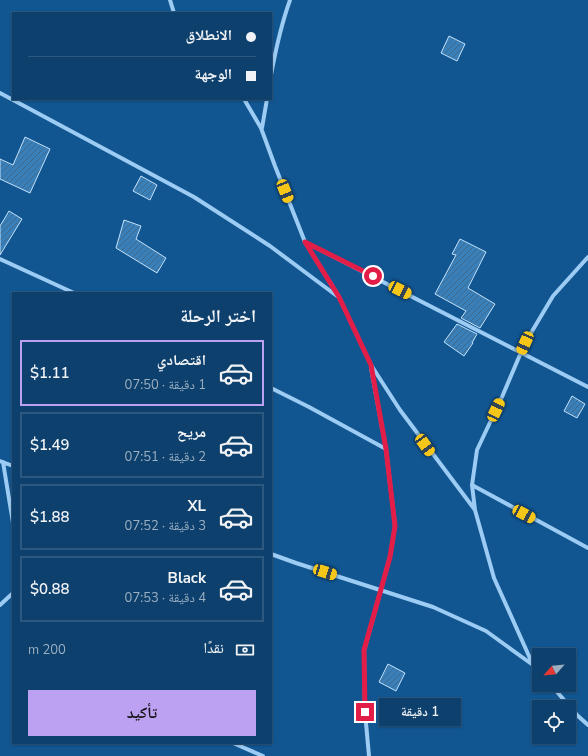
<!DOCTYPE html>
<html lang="ar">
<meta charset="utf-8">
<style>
:root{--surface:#0d406d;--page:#1b4b75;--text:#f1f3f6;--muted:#9aafc2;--line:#2d5980;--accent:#bca0f2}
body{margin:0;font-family:"Nunito Sans","Noto Naskh Arabic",sans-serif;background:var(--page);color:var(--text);direction:rtl;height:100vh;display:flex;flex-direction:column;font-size:15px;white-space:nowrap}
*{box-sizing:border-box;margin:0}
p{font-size:13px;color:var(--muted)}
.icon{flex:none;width:22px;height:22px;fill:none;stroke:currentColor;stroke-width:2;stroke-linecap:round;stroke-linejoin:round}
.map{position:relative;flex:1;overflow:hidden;direction:ltr}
.drawer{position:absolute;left:12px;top:292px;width:260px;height:452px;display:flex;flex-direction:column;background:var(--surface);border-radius:0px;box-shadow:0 1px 3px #0004,0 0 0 1px var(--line);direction:rtl}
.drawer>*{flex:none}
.top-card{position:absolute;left:12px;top:12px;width:260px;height:88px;border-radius:0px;box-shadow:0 1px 3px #0004,0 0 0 1px var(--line);direction:rtl;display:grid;align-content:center;height:88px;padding:0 16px;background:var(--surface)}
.needle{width:26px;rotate:243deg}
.controls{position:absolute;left:532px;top:648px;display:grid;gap:8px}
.controls a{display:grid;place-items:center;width:44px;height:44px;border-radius:0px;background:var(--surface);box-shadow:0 1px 3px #0004,0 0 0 1px var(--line);font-size:20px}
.end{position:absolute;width:18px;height:18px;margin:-9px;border:5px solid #e11d48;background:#fff;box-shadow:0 0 0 2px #fff}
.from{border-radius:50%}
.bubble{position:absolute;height:28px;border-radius:0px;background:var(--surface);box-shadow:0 1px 3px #0004,0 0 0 1px var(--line);font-size:13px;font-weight:600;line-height:28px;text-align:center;direction:rtl}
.car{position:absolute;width:12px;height:24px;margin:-12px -6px;border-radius:5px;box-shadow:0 0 3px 1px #0007;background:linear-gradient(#f5c518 24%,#345 0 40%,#f5c518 0 76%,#345 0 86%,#f5c518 0)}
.top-card b{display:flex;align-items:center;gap:14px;height:38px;font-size:15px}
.top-card b+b{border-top:1px solid var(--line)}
.top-card i{width:10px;height:10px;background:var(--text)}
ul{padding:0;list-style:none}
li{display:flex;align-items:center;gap:12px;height:66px;margin:0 8px 6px;padding:0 8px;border:2px solid var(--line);border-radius:0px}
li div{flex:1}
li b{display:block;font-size:15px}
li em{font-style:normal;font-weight:600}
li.selected{border-color:var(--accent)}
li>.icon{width:36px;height:36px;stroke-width:1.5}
h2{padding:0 16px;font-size:18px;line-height:48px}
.pay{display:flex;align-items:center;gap:10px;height:44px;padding:0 16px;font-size:15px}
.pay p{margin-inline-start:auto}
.action{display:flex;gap:8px;margin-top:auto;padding:8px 16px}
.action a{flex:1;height:46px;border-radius:0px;background:var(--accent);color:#111;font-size:16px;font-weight:600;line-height:46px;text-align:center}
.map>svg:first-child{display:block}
.building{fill:url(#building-hatch);stroke:#c3e3fd}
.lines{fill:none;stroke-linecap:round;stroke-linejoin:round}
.minor{stroke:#9cccf3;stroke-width:4}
.route{stroke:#e11d48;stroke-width:5}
</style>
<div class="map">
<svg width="588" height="756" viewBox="0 0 588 756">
<defs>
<pattern id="building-hatch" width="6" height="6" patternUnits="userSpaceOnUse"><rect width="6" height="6" fill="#397fb9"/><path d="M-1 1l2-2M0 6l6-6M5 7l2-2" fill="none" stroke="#426888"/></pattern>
</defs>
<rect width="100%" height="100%" fill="#115591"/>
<path class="building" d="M449,36L465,44L457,61L441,53Z
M25,137L50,149L30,193L0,179V159L13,165Z
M141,176L157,185L150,200L133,191Z
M9,211L22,219L0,255V226Z
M124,220L141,226L136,239L166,258L157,273L116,248Z
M460,239L486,252L468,288L495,304L480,328L461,318L466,311L435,294L456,255L452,254Z
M457,324L477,334L472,343H473L464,356L444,342Z
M572,396L585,404L577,418L564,411Z
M388,664L405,673L396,691L379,682Z"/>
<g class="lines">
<path class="minor" d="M170,0L174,13
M271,75C276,48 281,25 290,0
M0,93L194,197L270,246L337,296
M244,99L261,128L275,166L305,242L339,297L371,365L400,410L475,510
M262,128L267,99
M305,242L588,387
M0,259L74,293
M271,388L309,407L386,449
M0,461L13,466
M3,462L13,523
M472,485L588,548
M271,554L296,563L433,607L486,631L533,665L539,672
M0,605L13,593
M533,665L494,578L475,510L472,485L477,450L502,397L525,343L553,296L588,257
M551,685L578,716L588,725
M233,743L263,756
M369,756L365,712L364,651L390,557L395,526L386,449L371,368"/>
</g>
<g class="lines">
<path class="route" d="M365,712L364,650L390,557L395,526L386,449L371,365L339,297L305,242L373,276"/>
</g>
</svg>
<div class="controls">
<a><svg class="needle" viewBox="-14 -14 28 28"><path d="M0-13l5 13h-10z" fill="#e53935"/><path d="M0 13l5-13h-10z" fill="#9aafc2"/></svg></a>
<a><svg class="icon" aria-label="locate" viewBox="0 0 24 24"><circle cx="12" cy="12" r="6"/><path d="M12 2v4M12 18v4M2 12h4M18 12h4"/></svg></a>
</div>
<i class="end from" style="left:373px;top:276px"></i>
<i class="end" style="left:365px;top:712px"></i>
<div class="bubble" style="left:379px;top:698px;width:82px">1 دقيقة</div>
<i class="car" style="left:285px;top:191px;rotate:158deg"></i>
<i class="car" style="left:400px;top:290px;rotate:117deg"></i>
<i class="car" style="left:525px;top:343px;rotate:204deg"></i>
<i class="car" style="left:496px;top:410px;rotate:25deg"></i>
<i class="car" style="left:425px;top:445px;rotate:144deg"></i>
<i class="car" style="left:524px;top:514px;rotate:118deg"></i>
<i class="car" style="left:325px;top:572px;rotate:107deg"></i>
<div class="top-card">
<b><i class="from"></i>الانطلاق</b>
<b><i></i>الوجهة</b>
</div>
<section class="drawer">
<h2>اختر الرحلة</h2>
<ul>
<li class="selected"><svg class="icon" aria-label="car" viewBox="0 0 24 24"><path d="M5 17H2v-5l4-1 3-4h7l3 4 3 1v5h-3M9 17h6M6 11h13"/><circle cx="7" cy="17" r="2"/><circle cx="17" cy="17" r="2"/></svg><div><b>اقتصادي</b><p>1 دقيقة · 07:50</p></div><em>$1.11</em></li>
<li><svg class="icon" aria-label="car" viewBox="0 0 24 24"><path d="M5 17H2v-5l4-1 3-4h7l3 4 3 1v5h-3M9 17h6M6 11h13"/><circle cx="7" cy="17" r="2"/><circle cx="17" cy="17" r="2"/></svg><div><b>مريح</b><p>2 دقيقة · 07:51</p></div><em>$1.49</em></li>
<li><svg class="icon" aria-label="car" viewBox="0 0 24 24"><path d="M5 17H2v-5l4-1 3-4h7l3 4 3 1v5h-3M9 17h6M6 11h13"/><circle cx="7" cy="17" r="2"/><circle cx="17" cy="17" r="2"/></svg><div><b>XL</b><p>3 دقيقة · 07:52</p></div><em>$1.88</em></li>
<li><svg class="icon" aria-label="car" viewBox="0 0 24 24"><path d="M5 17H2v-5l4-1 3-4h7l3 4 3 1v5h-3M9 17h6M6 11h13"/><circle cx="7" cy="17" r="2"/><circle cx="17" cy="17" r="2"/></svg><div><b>Black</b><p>4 دقيقة · 07:53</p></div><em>$0.88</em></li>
</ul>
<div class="pay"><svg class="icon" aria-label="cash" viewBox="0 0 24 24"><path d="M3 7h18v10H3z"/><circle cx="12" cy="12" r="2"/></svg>نقدًا<p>200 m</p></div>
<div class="action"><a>تأكيد</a></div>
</section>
</div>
